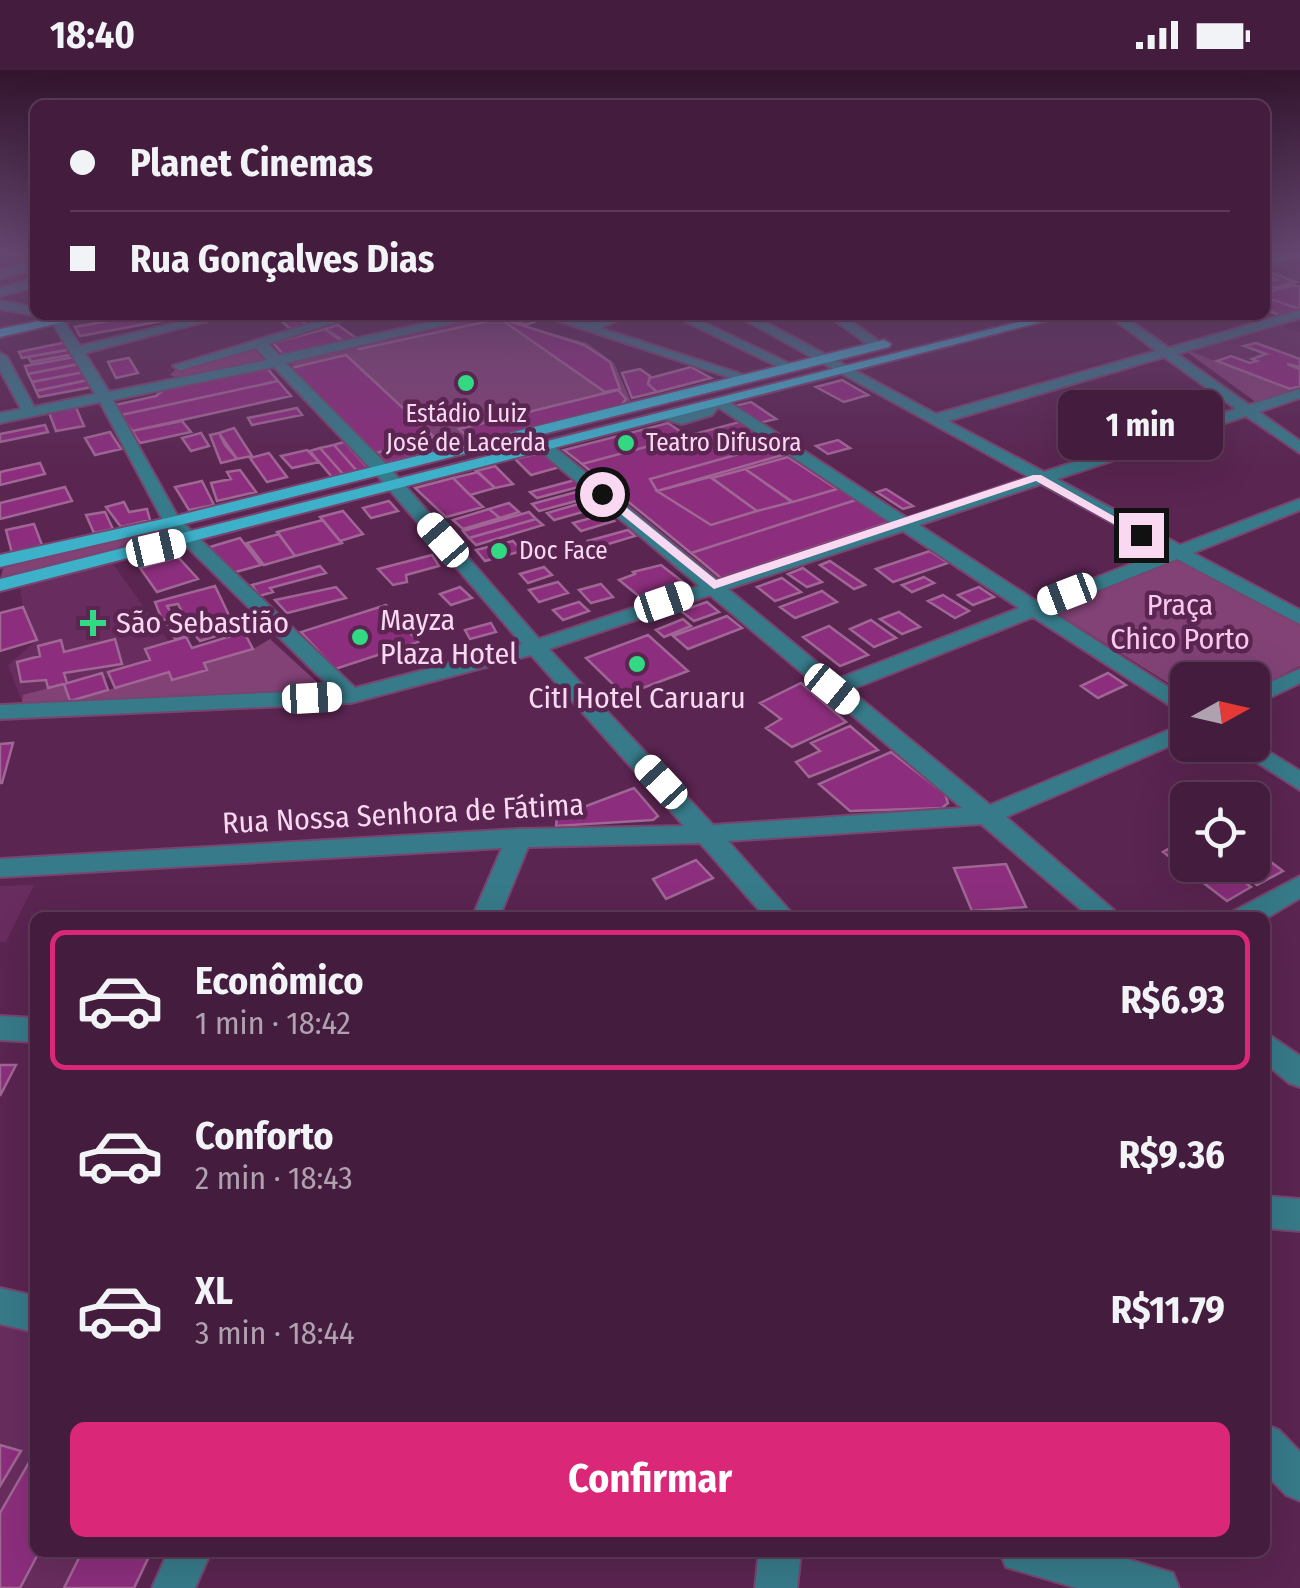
<!DOCTYPE html>
<html lang="pt">
<meta charset="utf-8">
<style>
:root{--surface:#441c3d;--page:#4b2544;--text:#f1f3f6;--muted:#afa1b0;--line:#5c3a57;--accent:#db2777}
body{margin:0;font-family:"Fira Sans Condensed",sans-serif;background:var(--page);color:var(--text);height:100vh;display:flex;flex-direction:column;font-size:38px;white-space:nowrap}
*{box-sizing:border-box;margin:0}
p{font-size:32px;color:var(--muted)}
.icon{flex:none;width:55px;height:55px;fill:none;stroke:currentColor;stroke-width:2;stroke-linecap:round;stroke-linejoin:round}
.map{position:relative;flex:1;overflow:hidden}
.drawer{position:absolute;left:30px;top:842px;width:1240px;height:645px;display:flex;flex-direction:column;background:var(--surface);border-radius:15px;box-shadow:0 10px 40px #0002,0 0 0 2px var(--line)}
.drawer>*{flex:none}
.hud{position:absolute;left:30px;top:30px;width:1240px;height:220px;border-radius:15px;box-shadow:0 10px 40px #0002,0 0 0 2px var(--line);display:grid;align-content:center;height:220px;padding:0 40px;background:var(--surface)}
.needle{width:65px;rotate:82deg}
.tools{position:absolute;left:1170px;top:592px;display:grid;gap:20px}
.tools a{display:grid;place-items:center;width:100px;height:100px;border-radius:15px;background:var(--surface);box-shadow:0 10px 40px #0002,0 0 0 2px var(--line);font-size:50px}
.end{position:absolute;width:45px;height:45px;margin:-22px;border:12px solid #f9d8f1;background:#111;box-shadow:0 0 0 5px #111}
.from{border-radius:50%}
.bubble{position:absolute;height:70px;border-radius:15px;background:var(--surface);box-shadow:0 10px 40px #0002,0 0 0 2px var(--line);font-size:32px;font-weight:700;line-height:70px;text-align:center}
.car{position:absolute;width:30px;height:60px;margin:-30px -15px;border-radius:12px;box-shadow:0 0 8px 2px #0007;background:linear-gradient(#fff 24%,#345 0 40%,#fff 0 76%,#345 0 86%,#fff 0)}
.hud b{display:flex;align-items:center;gap:35px;height:95px;font-size:38px}
.hud b+b{border-top:2px solid var(--line)}
.hud i{width:25px;height:25px;background:var(--text)}
ul{padding:18px 0 0;list-style:none}
li{display:flex;align-items:center;gap:30px;height:140px;margin:0 20px 15px;padding:0 20px;border:5px solid transparent;border-radius:15px}
li div{flex:1}
li b{display:block;font-size:38px}
li em{font-style:normal;font-weight:700}
li.selected{border-color:var(--accent)}
li>.icon{width:90px;height:90px;stroke-width:1.5}
.button{display:flex;gap:20px;margin-top:auto;padding:20px 40px}
.button a{flex:1;height:115px;border-radius:15px;background:var(--accent);color:#fff;font-size:40px;font-weight:700;line-height:115px;text-align:center}
.status{display:flex;justify-content:space-between;align-items:center;height:70px;padding:0 50px;background:var(--surface);direction:ltr}
.status svg{height:28px;fill:currentColor}
.map>svg:first-child{display:block}
.built{fill:#682d5e}
.green{fill:#824276}
.building{fill:#8c2e7d;stroke:#a06694;stroke-width:2.5}
.lines{fill:none;stroke-linecap:round;stroke-linejoin:round}
.minor-casing{stroke:#77456e;stroke-width:4}
.major-casing{stroke:#77456e;stroke-width:4}
.minor{fill:#377a89;fill-rule:evenodd}
.major{fill:#3db1ca;fill-rule:evenodd}
.route{fill:#f9d8f1}
.poi-dot{fill:#32d882;stroke:#5a2551;stroke-width:4}
.labels{text-anchor:middle;dominant-baseline:central;stroke-width:9;stroke-linejoin:round;paint-order:stroke}
.far-poi-label{font-size:25px;fill:#f9d8f1;stroke:#5a2551;text-anchor:start}
.park-label{font-size:30px;fill:#fbc9ef;stroke:#5a2551}
.poi-label{font-size:30px;fill:#f9d8f1;stroke:#5a2551;text-anchor:start}
.street-label{font-size:30px;fill:#f9d8f1;stroke:#5a2551}
</style>
<div class="status"><b>18:40</b><svg viewBox="0 0 49 12"><path d="M0 12V9h3v3zM5 12V6h3v6zM10 12V3h3v9zM15 12V0h3v12zM26 1h20v11H26zM47 4h2v5h-2z"/></svg></div>
<div class="map">
<svg width="1300" height="1518" viewBox="0 0 1300 1518">
<rect width="100%" height="100%" fill="#5a2551"/>
<path class="built" d="M1282,256L1300,262V318L1291,321L1190,281Z
M113,494L182,590L21,629L8,595L37,570L23,537L20,516Z
M34,815L6,872H0V816Z
M0,1253L35,1263V1482L153,1483L136,1518H0Z"/>
<path class="green" d="M489,245L587,273L614,293L632,334L386,393L286,289Z
M254,278L266,293L181,309L170,305L176,299Z
M1190,281L1291,321L1257,333L1187,282Z
M167,458L171,469L0,510L4,495Z
M1179,487L1300,551V596L1253,620L1252,610H1188L1187,625L1052,540Z
M270,569L330,624L21,637L23,625L64,614L71,631L169,602L173,610L206,600L204,593L253,579Z"/>
<path class="building" d="M1272,203L1296,212L1274,218L1265,215V209L1278,210L1265,206Z
M1294,215L1300,217V239L1265,227V223Z
M1265,227L1300,239V243L1286,247L1265,240Z
M141,245H176L179,248L80,266L75,257Z
M295,245L307,255L290,259L276,246Z
M489,245L499,249L359,279L354,273Z
M516,245H534L546,248L526,255L504,248Z
M499,248L584,275L610,292L620,319L605,322Z
M338,255L356,268L344,271L325,259Z
M325,259L343,272L284,285L273,273Z
M67,272L72,279L22,288L19,282Z
M1256,273L1300,289V297L1287,294L1300,299V316L1290,319L1217,291L1231,286L1250,293L1257,291L1252,289L1266,284L1244,276Z
M72,279L75,284L31,292L28,287Z
M346,285L434,367L372,384L291,298Z
M75,287L79,294L28,304L25,296Z
M129,288L138,303L116,308L108,292Z
M79,294L84,302L32,312L28,304Z
M691,297L711,308L657,322L648,314L650,308Z
M267,298L278,311L121,345L115,335L156,326L166,318Z
M640,299L650,306L648,314L657,322L632,328L622,303Z
M84,302L88,310L36,321L32,312Z
M88,310L92,317L39,327L36,321Z
M842,310L868,325L844,332L816,317Z
M278,311L291,326L132,361L121,345Z
M618,320L626,329L620,337L474,372L459,359Z
M751,332L776,349L759,353L734,336Z
M75,335L84,356L56,361L48,340Z
M297,338L302,345L252,355L248,348Z
M182,351L191,362L140,373L132,361Z
M743,351L862,428L691,483L582,394Z
M668,353L687,366L582,394L564,380Z
M45,355L48,362L0,372V364Z
M234,358L252,386L237,389L225,375L219,363Z
M110,362L121,379L95,385L85,368Z
M201,363L209,376L191,381L182,368Z
M219,363L237,389L221,393L210,365Z
M428,370L448,372L453,377L386,393L376,383Z
M838,370L850,378L828,384L816,376Z
M344,372L368,398L357,401L334,375Z
M334,375L357,401L343,404L320,378Z
M771,375L786,384L657,421L650,409Z
M320,378L343,404L332,407L310,381Z
M307,380L319,392L292,398L281,386Z
M543,382L560,397L531,405L515,389Z
M269,383L287,407L267,412L250,388Z
M788,387L837,419L793,432L745,399Z
M40,393L45,404L0,415V402Z
M495,396L513,414L495,418L476,401Z
M745,399L792,432L757,441L712,408Z
M240,400L256,422L217,431L211,413L231,409L227,402Z
M478,402L495,418L470,425L453,408Z
M710,407L757,441L711,455L657,421Z
M453,408L470,425L483,437L446,447L415,418Z
M579,409L586,415L537,428L530,422Z
M202,411L214,435L189,440L175,417Z
M65,417L72,431L0,449V433Z
M886,419L913,436L903,439L877,422Z
M584,420L591,427L539,441L532,434Z
M862,428L896,450L721,508L691,483Z
M596,429L604,436L554,450L547,443Z
M389,431L398,441L371,448L363,438Z
M124,432L129,442L147,439L150,450L121,457L106,437Z
M509,433L519,442L500,448L489,439Z
M489,439L500,448L463,459L453,450Z
M343,441L363,464L340,471L320,447Z
M105,442L113,459L94,463L86,445Z
M529,442L536,449L469,468L463,461Z
M605,444L614,451L581,461L573,453Z
M536,449L543,455L476,475L469,468Z
M323,450L342,473L295,486L277,462Z
M34,454L42,475L12,483L6,460Z
M628,460L635,466L595,478L588,471Z
M279,464L295,486L264,495L247,473Z
M240,468L261,495L232,503L210,477Z
M513,471L522,481L485,491L476,480Z
M930,481L948,493L893,512L876,499Z
M432,485L439,496L406,505L407,512L393,515L378,499Z
M178,487L198,509L157,522L140,498Z
M830,491L865,515L854,519L820,495Z
M661,495L683,512L640,527L619,510L635,504L633,502Z
M320,496L326,503L270,518L273,522L259,526L252,515Z
M544,497L552,505L528,513L520,504Z
M803,498L822,512L807,517L788,504Z
M924,507L934,513L912,522L902,515Z
M782,508L801,522L775,531L757,517Z
M558,512L568,523L539,532L529,520Z
M601,514L613,527L591,533L579,520Z
M215,516L236,560L200,571L195,565L175,569L168,556L187,551L178,534L167,536L174,548L162,550L155,532Z
M336,517L346,528L287,543L275,530Z
M460,517L472,528L451,535L440,524Z
M979,517L994,527L973,535L958,525Z
M822,521L837,532L795,548L780,537Z
M943,525L969,541L955,548L928,531Z
M579,532L589,541L563,550L553,540Z
M707,532L719,542L694,551L681,541Z
M386,535L418,572L335,599L301,562Z
M23,537L37,570L0,581V543Z
M899,542L920,557L902,564L880,549Z
M727,546L742,558L688,579L673,566Z
M683,549L691,556L664,567L656,560Z
M871,550L896,568L874,577L850,559Z
M491,553L496,562L470,569L465,560Z
M829,556L868,585L840,596L803,567Z
M244,562L253,579L204,593L207,600L172,610L169,602L115,618L108,602L150,590L145,579L186,567L192,578Z
M648,565L688,601L624,625L586,588Z
M115,569L122,594L64,603L67,613L48,618L46,610L21,612L17,592L40,586L38,576L61,570L64,582Z
M102,603L108,620L70,631L64,614Z
M1108,603L1126,615L1098,628L1081,616Z
M801,613L846,652L792,677L766,658L781,649L760,633Z
M850,656L878,680L809,707L796,692L820,681L811,673Z
M13,673L2,713H0V674Z
M891,682L945,724L948,733L942,738L850,741L819,714Z
M634,718L658,746L653,750L556,756L557,747Z
M1179,773L1188,779V795H1221L1251,817L1227,831L1163,782Z
M1252,778L1283,801L1257,815L1232,795H1252Z
M696,790L713,808L666,829L653,809Z
M1006,794L1026,837L972,841L954,798Z
M0,995H16L0,1026Z
M0,1375L21,1381L0,1416Z
M35,1382V1482H39L20,1518H0V1443Z
M82,1482H151L134,1518H64Z"/>
<g class="lines">
<g class="minor-casing">
<path id="minor" d="M35,191V199L0,208V200Z
M35,209V217L0,226V218Z
M0,231L35,237V245L0,239Z
M1300,240V248L1177,284L1249,335L1300,319V328L1259,342L1300,371V383L1246,346L1057,409L1180,475L1300,429V440L1193,483L1300,540V554L1177,489L1049,540L1188,630V647L1033,547L850,620L990,735L1188,652V668L1006,747L1123,848H1091L981,754L728,771L796,848H766L700,773L528,777L499,848H472L502,778L0,807V789L519,759L684,756L531,585L351,633L0,649V635L333,620L166,456L100,332L0,353V343L21,339L0,300V283L7,287L34,337L95,324L48,245H60L80,276L208,245H230L85,283L109,322L267,290L256,278L180,300L173,296L338,245H358L268,274L279,285L464,245H488L286,293L388,396L539,569L699,516L540,381V375H552L717,510L891,453L718,337L712,345L682,354L663,349V343L682,344L702,339L706,333L726,330L907,448L1029,407L736,245H752L936,344L1156,281L1108,245H1122L1169,278ZM1164,287L1236,339L1044,402L948,351ZM274,297L376,404L522,574L355,618L179,449L113,330ZM1041,414L1164,481L1036,531L919,455ZM903,461L1019,538L837,609L728,519ZM710,525L962,738L713,755L549,579Z
M540,245C556,245 575,254 590,252C605,250 616,245 631,245L600,258L753,308L741,311Z
M672,245H688L799,298L787,301Z
M827,245H842L886,276L874,279Z
M1300,599V613L1252,636V620Z
M1252,671L1300,701V720L1230,675H1252Z
M1300,806V828L1265,849L1231,848L1234,841Z
M0,946L35,948V972L0,970Z
M1265,962L1300,986V1017L1289,1013L1265,993Z
M1265,1126L1300,1129V1161L1265,1158Z
M0,1218L35,1226V1262L0,1254Z
M1265,1354L1279,1360L1300,1382V1431L1286,1425L1265,1403Z
M168,1482H211L195,1518H152Z
M759,1482H801L797,1518H755Z
M1000,1482H1104L1173,1503L1179,1518H1077L1006,1497Z"/>
</g>
<g class="major-casing">
<path id="major" d="M1281,185L1300,186L1265,196V189Z
M69,245H94L0,267V259Z
M1047,245H1068L0,521V509Z
M884,270L891,274L889,277L172,457L0,497V485L172,447Z"/>
</g>
<use href="#minor" class="minor"/>
<use href="#major" class="major"/>
</g>
<linearGradient id="sky" x2="0" y2="1"><stop stop-color="#32142d"/><stop offset="0.46" stop-color="#654670"/><stop offset="1" stop-color="#654670" stop-opacity="0"/></linearGradient>
<rect width="1300" height="398" fill="url(#sky)"/>
<path class="route" d="M1033,405H1041L1147,465L1137,467L1036,411L714,519L596,424L606,421L716,510Z"/>
<g class="poi-dot">
<circle cx="466" cy="313" r="10"/>
<circle cx="626" cy="373" r="10"/>
<circle cx="499" cy="481" r="10"/>
<path d="M88 538h10v10h10v10h-10v10h-10v-10h-10v-10h10z"/>
<circle cx="360" cy="567" r="10"/>
<circle cx="637" cy="594" r="10"/>
</g>
<g class="labels">
<g class="far-poi-label">
<text x="466" y="344" text-anchor="middle">Estádio Luiz<tspan x="466" dy="29">José de Lacerda</tspan></text>
<text x="646" y="373">Teatro Difusora</text>
<text x="519" y="481">Doc Face</text>
</g>
<g class="park-label">
<text x="1180" y="535">Praça<tspan x="1180" dy="34">Chico Porto</tspan></text>
</g>
<g class="poi-label">
<text x="380" y="550">Mayza<tspan x="380" dy="34">Plaza Hotel</tspan></text>
<text x="116" y="553">São Sebastião</text>
<text x="637" y="628" text-anchor="middle">CitI Hotel Caruaru</text>
</g>
<g class="street-label">
<text transform="translate(403 744) rotate(-3)">Rua Nossa Senhora de Fátima</text>
</g>
</g>
</svg>
<div class="tools">
<a><svg class="needle" viewBox="-14 -14 28 28"><path d="M0-13l5 13h-10z" fill="#e53935"/><path d="M0 13l5-13h-10z" fill="#afa1b0"/></svg></a>
<a><svg class="icon" aria-label="locate" viewBox="0 0 24 24"><circle cx="12" cy="12" r="6"/><path d="M12 2v4M12 18v4M2 12h4M18 12h4"/></svg></a>
</div>
<i class="end from" style="left:602px;top:424px"></i>
<i class="end" style="left:1141px;top:465px"></i>
<div class="bubble" style="left:1058px;top:320px;width:165px">1 min</div>
<i class="car" style="left:443px;top:470px;rotate:319deg"></i>
<i class="car" style="left:156px;top:478px;rotate:77deg"></i>
<i class="car" style="left:1067px;top:524px;rotate:249deg"></i>
<i class="car" style="left:664px;top:532px;rotate:71deg"></i>
<i class="car" style="left:832px;top:619px;rotate:129deg"></i>
<i class="car" style="left:312px;top:628px;rotate:87deg"></i>
<i class="car" style="left:661px;top:712px;rotate:317deg"></i>
<div class="hud">
<b><i class="from"></i>Planet Cinemas</b>
<b><i></i>Rua Gonçalves Dias</b>
</div>
<section class="drawer">
<ul>
<li class="selected"><svg class="icon" aria-label="car" viewBox="0 0 24 24"><path d="M5 17H2v-5l4-1 3-4h7l3 4 3 1v5h-3M9 17h6M6 11h13"/><circle cx="7" cy="17" r="2"/><circle cx="17" cy="17" r="2"/></svg><div><b>Econômico</b><p>1 min · 18:42</p></div><em>R$6.93</em></li>
<li><svg class="icon" aria-label="car" viewBox="0 0 24 24"><path d="M5 17H2v-5l4-1 3-4h7l3 4 3 1v5h-3M9 17h6M6 11h13"/><circle cx="7" cy="17" r="2"/><circle cx="17" cy="17" r="2"/></svg><div><b>Conforto</b><p>2 min · 18:43</p></div><em>R$9.36</em></li>
<li><svg class="icon" aria-label="car" viewBox="0 0 24 24"><path d="M5 17H2v-5l4-1 3-4h7l3 4 3 1v5h-3M9 17h6M6 11h13"/><circle cx="7" cy="17" r="2"/><circle cx="17" cy="17" r="2"/></svg><div><b>XL</b><p>3 min · 18:44</p></div><em>R$11.79</em></li>
</ul>
<div class="button"><a>Confirmar</a></div>
</section>
</div>
